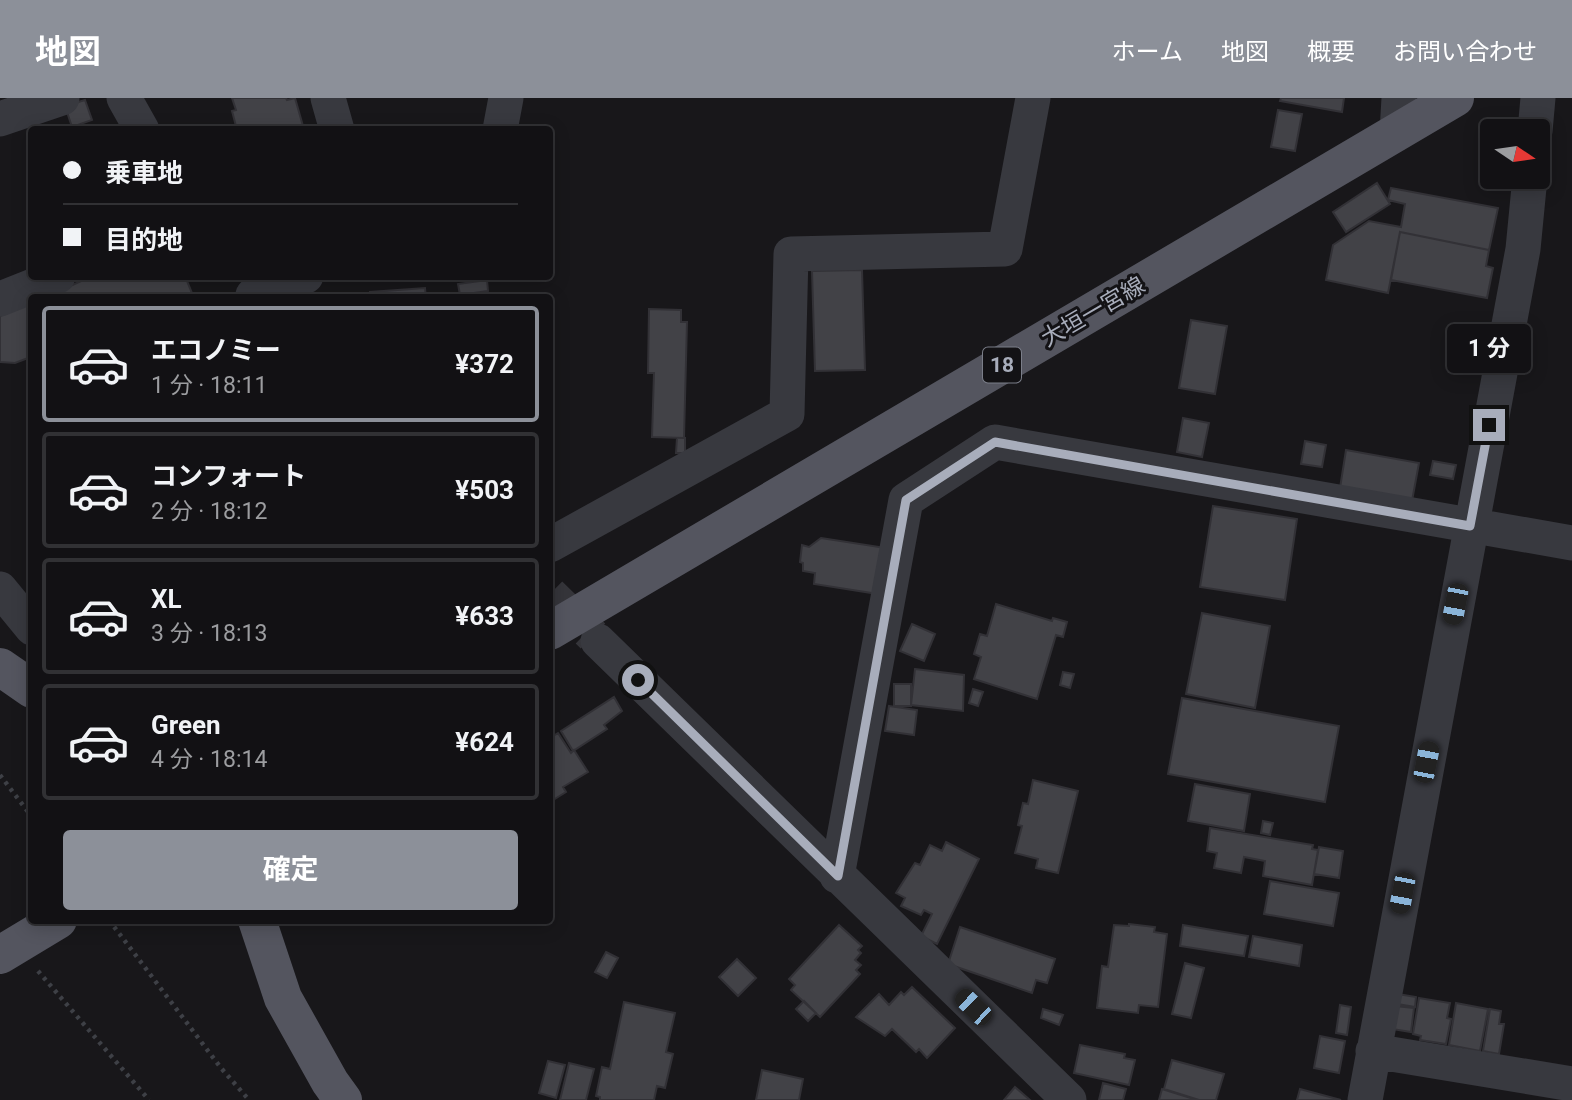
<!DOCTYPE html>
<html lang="ja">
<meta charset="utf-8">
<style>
:root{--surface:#121114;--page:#1f1f22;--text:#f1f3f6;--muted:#9c9da0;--line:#313134;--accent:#8c9099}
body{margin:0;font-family:Roboto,"Noto Sans JP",sans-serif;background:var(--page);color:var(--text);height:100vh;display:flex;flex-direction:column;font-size:26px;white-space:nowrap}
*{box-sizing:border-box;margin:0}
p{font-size:23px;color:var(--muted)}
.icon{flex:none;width:38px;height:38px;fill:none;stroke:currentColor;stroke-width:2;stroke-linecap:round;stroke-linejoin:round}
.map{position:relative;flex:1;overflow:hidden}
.side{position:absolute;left:28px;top:196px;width:525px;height:630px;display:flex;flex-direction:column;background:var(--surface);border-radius:7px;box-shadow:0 4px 18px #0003,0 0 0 2px var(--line)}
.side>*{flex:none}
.guide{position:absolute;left:28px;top:28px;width:525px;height:154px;border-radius:7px;box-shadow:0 4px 18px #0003,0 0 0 2px var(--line);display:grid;align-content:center;height:154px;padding:0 35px;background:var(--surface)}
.needle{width:46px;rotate:103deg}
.tools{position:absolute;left:1480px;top:21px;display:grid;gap:14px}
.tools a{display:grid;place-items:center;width:70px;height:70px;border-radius:7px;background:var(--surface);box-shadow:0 4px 18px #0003,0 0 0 2px var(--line);font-size:35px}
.end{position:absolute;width:32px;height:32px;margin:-16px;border:9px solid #a8adbb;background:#111;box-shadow:0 0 0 4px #111}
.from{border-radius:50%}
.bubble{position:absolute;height:49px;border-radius:7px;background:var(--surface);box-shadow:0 4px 18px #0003,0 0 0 2px var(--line);font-size:23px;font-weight:700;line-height:49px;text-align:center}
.car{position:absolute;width:21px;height:42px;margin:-21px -10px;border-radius:9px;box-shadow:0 0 5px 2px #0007;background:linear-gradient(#222 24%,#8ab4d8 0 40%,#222 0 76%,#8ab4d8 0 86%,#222 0)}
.guide b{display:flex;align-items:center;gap:24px;height:66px;font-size:26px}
.guide b+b{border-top:2px solid var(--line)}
.guide i{width:18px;height:18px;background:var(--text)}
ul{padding:12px 0 0;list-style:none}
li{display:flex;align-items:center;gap:21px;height:116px;margin:0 14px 10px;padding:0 21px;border:4px solid var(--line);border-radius:7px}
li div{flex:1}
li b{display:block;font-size:26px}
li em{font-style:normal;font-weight:700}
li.on{border-color:var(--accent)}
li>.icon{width:63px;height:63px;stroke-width:1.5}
.primary-button{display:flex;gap:14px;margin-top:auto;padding:14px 35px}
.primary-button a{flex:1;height:80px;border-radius:7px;background:var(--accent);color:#fff;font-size:28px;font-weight:700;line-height:80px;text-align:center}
header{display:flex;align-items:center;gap:42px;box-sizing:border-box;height:98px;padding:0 35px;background:var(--accent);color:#fff}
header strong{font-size:33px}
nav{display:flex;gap:38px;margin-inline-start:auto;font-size:24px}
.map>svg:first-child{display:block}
.building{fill:#424247;stroke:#323136;stroke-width:2}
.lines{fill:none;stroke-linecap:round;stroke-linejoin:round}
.minor-tunnel{stroke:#35353a;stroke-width:35;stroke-dasharray:35 18;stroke-linecap:butt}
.path{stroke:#3e4046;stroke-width:4.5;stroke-dasharray:3.5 5;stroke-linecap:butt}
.minor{stroke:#38393f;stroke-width:35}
.major{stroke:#54555f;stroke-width:38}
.route{stroke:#a8adbb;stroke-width:9}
.labels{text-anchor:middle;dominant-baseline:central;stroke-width:6;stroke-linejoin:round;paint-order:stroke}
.shield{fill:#131215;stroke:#7b7e89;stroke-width:2}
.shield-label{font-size:21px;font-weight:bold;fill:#a8adbb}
.street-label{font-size:23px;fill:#a8adbb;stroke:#131215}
</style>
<header>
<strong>地図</strong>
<nav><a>ホーム</a><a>地図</a><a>概要</a><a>お問い合わせ</a></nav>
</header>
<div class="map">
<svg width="1572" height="1002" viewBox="0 0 1572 1002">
<rect width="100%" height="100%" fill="#18171a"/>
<path class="building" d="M232,0H286L287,2L295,0L303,28L296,32H237L232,13L236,12Z
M1281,0H1344L1342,14L1280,3Z
M85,2L92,22L72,29L65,8Z
M1278,12L1302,16L1295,53L1271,49Z
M1377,85L1390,106L1346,134L1333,114Z
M1391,90L1498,110L1489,152L1400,134L1388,195L1326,182L1333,147L1369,123L1401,129L1405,106L1388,102Z
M1400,134L1489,152L1486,168L1493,170L1487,200L1391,182Z
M862,172L865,272L815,273L812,173Z
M92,178H185L194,200H44Z
M487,182L488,193L460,197L458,186Z
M425,190L426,200H370V194Z
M32,205V267L28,260L15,265L0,264V218Z
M649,211L681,212V224H687L684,340L652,339L654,275H648Z
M1191,222L1227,228L1215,296L1179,290Z
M1183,320L1209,325L1202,359L1177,354Z
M677,340H685V355H676Z
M1305,343L1326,347L1322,369L1301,366Z
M1346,352L1419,365L1412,403L1340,390Z
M1433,363L1456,367L1453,381L1430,377Z
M1213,408L1297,421L1285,502L1200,489Z
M821,440L886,450L878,496L814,486L815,475L803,473V465L800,464L802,447L809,449Z
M996,506L1052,523L1053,520L1067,524L1063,539L1056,537L1037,601L974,581L981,559L974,556L980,536L987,538Z
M1202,515L1270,528L1255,610L1186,596Z
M912,526L935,536L924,563L900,553Z
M915,571L964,577L963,613L911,607Z
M1063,574L1074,576L1070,590L1060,587Z
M894,586H911V608H894Z
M973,591L983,594L978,608L969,605Z
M614,599L622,613L604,627L607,631L573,653L561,633Z
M1182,600L1339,628L1325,704L1168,676Z
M889,608L917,612L914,637L885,633Z
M558,635L571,655L574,652L588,674L563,689L566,694L550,704V640Z
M1033,682L1078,693L1058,775L1036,770L1038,761L1015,755L1022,728L1018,727L1023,705L1028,706Z
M1195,686L1250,696L1244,733L1188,723Z
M1263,723L1273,725L1270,737L1261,735Z
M1210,730L1313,747L1312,751L1318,752L1312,787L1263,778L1265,763L1244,759L1241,775L1214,770L1217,755L1207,753Z
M946,744L979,761L937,846L921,838L932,816L924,812L921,817L901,808L905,800L896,795L915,765L920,767L930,747L942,753Z
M1319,749L1343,753L1339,780L1314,776Z
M1270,783L1339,795L1333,828L1264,816Z
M1129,826L1155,829L1154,834L1167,836L1158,909L1139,907L1138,915L1097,910L1102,868L1108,869L1114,827L1129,828Z
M839,827L862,848L858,852L861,855L855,862L861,867L856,872L860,876L820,919L791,892L795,887L789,881Z
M1183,827L1248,838L1244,858L1180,848Z
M960,829L1055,861L1047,885L1036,882L1032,895L948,866Z
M1253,838L1302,847L1299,868L1249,859Z
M606,854L618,860L607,880L595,874Z
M737,861L756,880L738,898L719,879Z
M1185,865L1204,870L1191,920L1172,916Z
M912,889L955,930L927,960L919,951L916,954L892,931L885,938L856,919L879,896L889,907L901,894L904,897Z
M1398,896L1416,899L1415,909L1397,906Z
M1419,900L1450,905L1447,920L1451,921L1446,946L1420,942L1421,938L1413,936Z
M804,903L816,915L808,923L796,911Z
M624,904L675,915L666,954L673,956L665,990L657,988L654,1002H600V999L596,998L602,969L610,971Z
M1456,905L1488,911L1480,953L1449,947Z
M1340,907L1351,909L1347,937L1336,935Z
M1395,908L1414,910L1411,934L1392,931Z
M1043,911L1063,917L1059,927L1041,920Z
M1490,911L1501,913L1499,926H1504L1499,956L1483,953Z
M1320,938L1345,943L1339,975L1314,970Z
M1080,947L1125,956L1124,960L1135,962L1129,987L1074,975Z
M1172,962L1224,976L1216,1002H1199L1164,991Z
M548,963L565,967L556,1000L539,995Z
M569,965L594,971L586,1002H560Z
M762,972L803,981L799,1002H756Z
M1103,985L1126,991L1123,1002H1099Z
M1015,989L1030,1002H1004Z
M1162,991L1197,1002H1159Z
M1300,991L1341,1002H1297Z"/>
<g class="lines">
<path class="minor-tunnel" d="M550,496L593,538"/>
<path class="path" d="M0,677L32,719
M109,822L221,970L249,1002
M38,873L149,1002"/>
<path class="minor" d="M124,0L142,32
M328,0L337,32
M0,21L62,0
M500,32L506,0
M1535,33L1538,0
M1397,35L1399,0
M253,197L267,183L306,178
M0,201L58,178
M550,447L787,316L791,156L1005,151L1033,0
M0,491L32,530
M598,543L1069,1002
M837,778L906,402L995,344L1572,445
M1373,953L1572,986
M1365,1002L1523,151L1530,79"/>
<path class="major" d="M550,533L1455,0
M0,569L32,591
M257,822L283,900L330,984L343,1002
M0,857L58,822"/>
</g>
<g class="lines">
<path class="route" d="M638,582L838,778L906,402L995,344L1470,428L1489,327"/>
</g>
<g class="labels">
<rect class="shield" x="983" y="249.5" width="38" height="35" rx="5"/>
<g class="shield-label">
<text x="1002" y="267">18</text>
</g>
<g class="street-label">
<text transform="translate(1093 214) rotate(-30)">大垣一宮線</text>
</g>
</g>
</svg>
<div class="tools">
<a><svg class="needle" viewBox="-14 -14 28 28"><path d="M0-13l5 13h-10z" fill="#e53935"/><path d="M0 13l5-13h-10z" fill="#9c9da0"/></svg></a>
</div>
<i class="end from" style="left:638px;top:582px"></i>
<i class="end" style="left:1489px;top:327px"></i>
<div class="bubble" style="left:1447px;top:226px;width:84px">1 分</div>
<i class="car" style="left:1455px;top:506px;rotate:191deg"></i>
<i class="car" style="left:1426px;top:664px;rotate:11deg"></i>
<i class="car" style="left:1402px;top:795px;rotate:191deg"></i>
<i class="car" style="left:973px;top:909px;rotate:314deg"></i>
<div class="guide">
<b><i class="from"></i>乗車地</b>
<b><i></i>目的地</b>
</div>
<section class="side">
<ul>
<li class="on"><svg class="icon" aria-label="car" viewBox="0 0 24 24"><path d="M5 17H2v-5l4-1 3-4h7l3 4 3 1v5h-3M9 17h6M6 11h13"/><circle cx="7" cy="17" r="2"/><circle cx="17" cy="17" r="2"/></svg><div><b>エコノミー</b><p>1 分 · 18:11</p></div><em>¥372</em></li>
<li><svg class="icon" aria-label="car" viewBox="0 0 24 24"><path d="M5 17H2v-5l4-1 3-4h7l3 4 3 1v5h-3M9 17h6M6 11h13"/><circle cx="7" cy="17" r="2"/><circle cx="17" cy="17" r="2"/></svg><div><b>コンフォート</b><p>2 分 · 18:12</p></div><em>¥503</em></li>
<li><svg class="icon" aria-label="car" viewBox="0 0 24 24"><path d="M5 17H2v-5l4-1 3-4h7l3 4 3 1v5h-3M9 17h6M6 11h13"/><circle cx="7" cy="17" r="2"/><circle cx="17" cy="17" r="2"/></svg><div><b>XL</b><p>3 分 · 18:13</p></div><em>¥633</em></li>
<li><svg class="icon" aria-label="car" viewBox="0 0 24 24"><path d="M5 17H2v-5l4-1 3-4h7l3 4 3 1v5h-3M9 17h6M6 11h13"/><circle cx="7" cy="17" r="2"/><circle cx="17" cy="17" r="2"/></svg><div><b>Green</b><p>4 分 · 18:14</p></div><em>¥624</em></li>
</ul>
<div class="primary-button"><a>確定</a></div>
</section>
</div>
